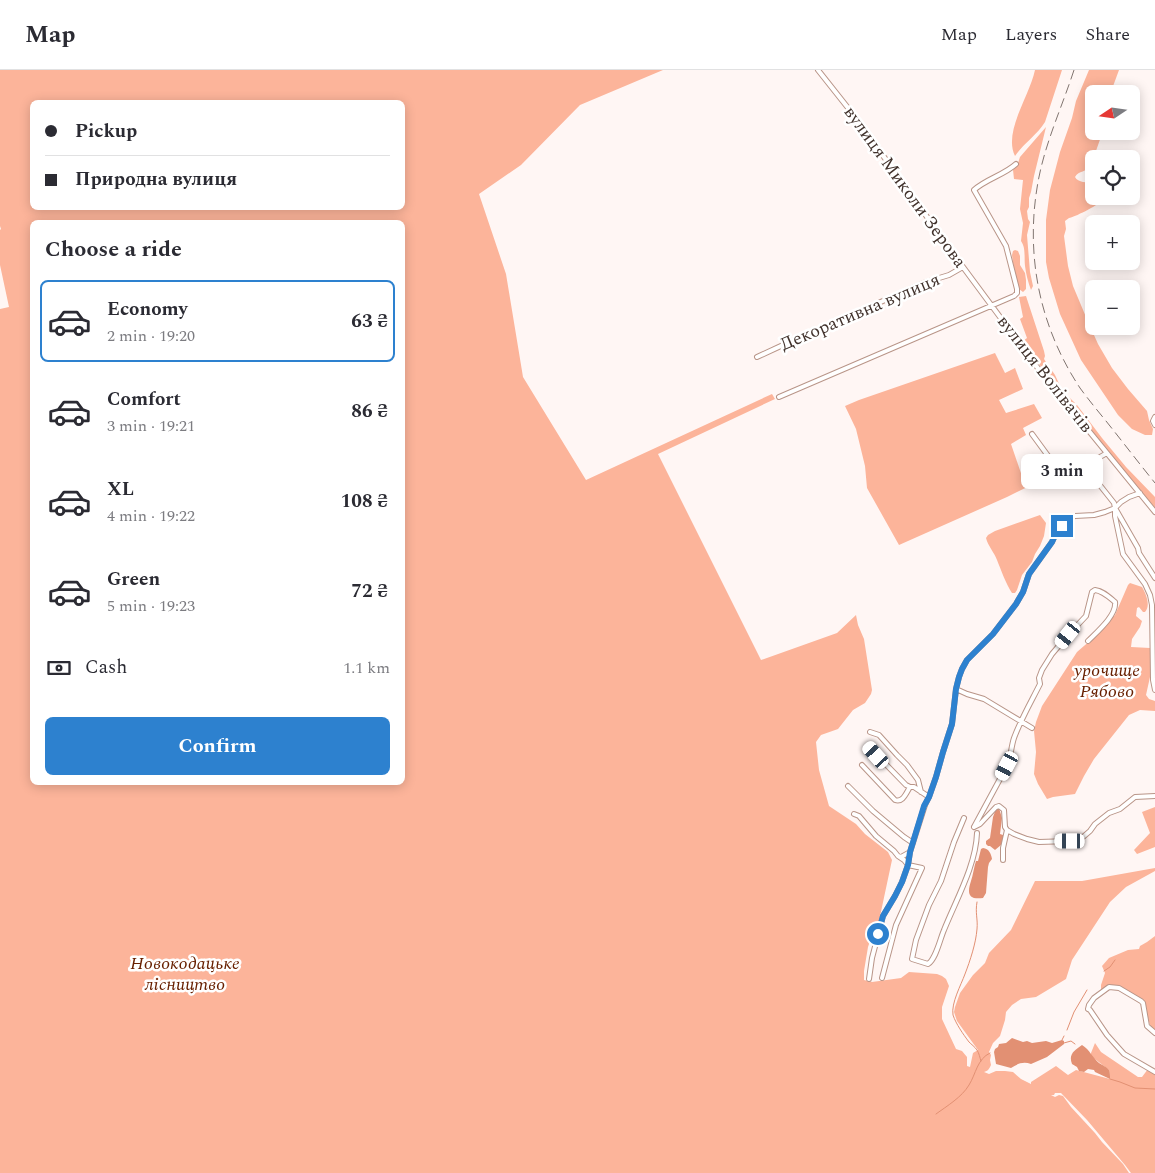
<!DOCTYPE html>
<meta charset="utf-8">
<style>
:root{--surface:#fff;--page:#f7f7f7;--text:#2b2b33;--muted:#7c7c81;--line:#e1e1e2;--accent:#2d81cf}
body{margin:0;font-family:Spectral,serif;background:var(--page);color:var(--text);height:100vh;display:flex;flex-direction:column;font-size:19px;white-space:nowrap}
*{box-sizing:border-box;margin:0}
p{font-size:16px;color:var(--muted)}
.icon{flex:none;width:28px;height:28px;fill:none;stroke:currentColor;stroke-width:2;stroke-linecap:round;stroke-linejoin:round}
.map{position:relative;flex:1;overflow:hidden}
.side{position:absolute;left:30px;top:150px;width:375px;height:565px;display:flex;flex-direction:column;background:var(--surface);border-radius:8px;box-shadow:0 2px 12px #0003}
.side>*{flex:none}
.banner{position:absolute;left:30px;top:30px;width:375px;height:110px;border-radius:8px;box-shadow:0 2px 12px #0003;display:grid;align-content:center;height:110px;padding:0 15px;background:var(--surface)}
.needle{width:32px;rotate:257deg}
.tools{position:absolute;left:1085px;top:15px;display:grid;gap:10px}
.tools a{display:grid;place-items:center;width:55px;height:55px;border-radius:8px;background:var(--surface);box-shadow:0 2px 12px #0003;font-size:25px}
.end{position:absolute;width:22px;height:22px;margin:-11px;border:6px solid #2d81cf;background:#fff;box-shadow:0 0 0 2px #fff}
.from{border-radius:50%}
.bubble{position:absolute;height:35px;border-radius:8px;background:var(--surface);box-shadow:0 2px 12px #0003;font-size:16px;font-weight:700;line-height:35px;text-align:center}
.car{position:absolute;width:15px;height:30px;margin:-15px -8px;border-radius:6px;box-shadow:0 0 4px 1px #0007;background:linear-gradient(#fff 24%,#345 0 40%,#fff 0 76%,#345 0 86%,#fff 0)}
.banner b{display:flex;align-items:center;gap:18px;height:48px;font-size:19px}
.banner b+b{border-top:1px solid var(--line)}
.banner i{width:12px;height:12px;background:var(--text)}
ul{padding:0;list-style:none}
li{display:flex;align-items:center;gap:15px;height:82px;margin:0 10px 8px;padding:0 5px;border:2px solid transparent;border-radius:8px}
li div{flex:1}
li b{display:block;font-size:19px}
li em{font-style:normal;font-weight:700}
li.active{border-color:var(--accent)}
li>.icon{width:45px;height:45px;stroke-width:1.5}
h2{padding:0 15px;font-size:22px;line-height:60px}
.pay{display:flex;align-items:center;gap:12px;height:55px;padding:0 15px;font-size:19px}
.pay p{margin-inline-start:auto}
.cta{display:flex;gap:10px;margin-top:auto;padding:10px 15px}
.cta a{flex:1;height:58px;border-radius:8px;background:var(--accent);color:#fff;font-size:20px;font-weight:700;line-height:58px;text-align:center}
header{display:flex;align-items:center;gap:30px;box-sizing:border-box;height:70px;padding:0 25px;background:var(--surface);border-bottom:1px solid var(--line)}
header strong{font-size:24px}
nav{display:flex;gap:28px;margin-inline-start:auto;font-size:18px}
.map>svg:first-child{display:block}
.green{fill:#fcb49a;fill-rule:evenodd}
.water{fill:#e29073}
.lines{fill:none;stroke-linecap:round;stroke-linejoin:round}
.stream{stroke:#e29073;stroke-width:1}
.minor-casing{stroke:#b99588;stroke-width:6}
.minor{stroke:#fff;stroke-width:4}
.rail{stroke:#80746f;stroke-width:1;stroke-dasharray:10 5;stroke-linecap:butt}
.route{stroke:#2d81cf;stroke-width:6}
.labels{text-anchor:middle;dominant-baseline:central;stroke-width:5;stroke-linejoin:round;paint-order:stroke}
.street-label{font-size:18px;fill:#41322c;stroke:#fff}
.park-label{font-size:18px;font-style:italic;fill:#682000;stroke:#fff}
</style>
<header>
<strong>Map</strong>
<nav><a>Map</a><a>Layers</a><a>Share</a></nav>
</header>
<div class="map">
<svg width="1155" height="1103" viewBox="0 0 1155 1103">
<rect width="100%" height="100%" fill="#fff6f4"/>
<path class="green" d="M0,0H663L580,35L521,95L479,124L506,204L523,307L586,410L772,324L775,329L658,384L761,590L837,563L856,545L858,555L864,569L872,620L871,624L865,633L853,640L838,659L821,665L816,672L819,700L829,736L856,754L865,764L888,782L892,790L879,851L871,868L868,877L864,901V910L872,912L901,908L909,902L937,904L942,906L946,909L949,916L942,937V949L956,979L962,981L967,987V996L970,997L973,983L978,980L957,951L954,942L955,937L960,923L973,905L985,893L989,883L1011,860L1035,811H1082L1155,798V801L1126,817L1110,832L1072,890L1066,909L1036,927L1021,929L1012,935L1006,942L1005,950L1000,966L993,973L989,982L991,985L990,990L991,995C989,999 988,1001 984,1002L989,1004L996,1001H1005L1013,1002L1021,1009L1031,1014V1012L1056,996L1068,1005L1076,1000L1110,1009L1109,1000L1091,986V983L1095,973L1101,982L1138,1007H1142L1148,999L1155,1004V1103H1131L1125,1095L1087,1050L1061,1023H1055L1054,1025H1051L1055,1027L1059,1025L1063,1026L1071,1037L1095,1063L1102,1072L1123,1094L1129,1103H0V239L9,237L0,195V160L1,159L0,156ZM32,32H402V138H32ZM32,152H402V712H32Z
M1035,0H1062L1045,52C1037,65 1024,73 1015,86C1003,62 1030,25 1035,0Z
M1089,0H1119L1112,19L1111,24H1094V61H1103L1091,95C1086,103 1079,100 1075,107C1078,113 1087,112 1094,113V126H1104C1102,129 1101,131 1099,133C1094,137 1075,147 1069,148L1065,151L1066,159L1064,166L1068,196L1073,216L1086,247L1098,274L1112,298L1128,319L1147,341L1149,350L1153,359L1152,365H1145L1132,359L1118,345L1081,290L1060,244L1049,208L1046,192V150L1050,120L1060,82L1072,48L1076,31Z
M1046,57L1034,106L1031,122L1029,128V137L1027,141L1028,149L1030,152L1027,165L1030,202L1033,216L1031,220C1028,212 1026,204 1025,196C1024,187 1026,178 1021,171L1023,153L1020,139L1023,110L1014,109L1013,100L1017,96L1020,87Z
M1015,180L1018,181L1020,186V195L1025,203L1026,210V219L1023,222L1019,219L1013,193L1012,185L1013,181Z
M1026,226L1044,281L1045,286L1044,289L1055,305L1062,320L1075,333L1071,335L1051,311L1023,271L1027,268L1020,249L1023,247L1019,227Z
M995,283L1005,303L1015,298L1023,319L999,330L1006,343L1034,334L1042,348L1023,358L1026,365L1011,374L1024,412L1051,398L1054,404L1007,427L899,475L867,418L865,396L856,359L845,336L859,330Z
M1077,335L1102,368L1126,397L1155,427V438L1131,409L1121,399L1076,343L1072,338Z
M1040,445L1046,453L1044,466L1040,476L1035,484L1032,492L1022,505L1017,520L1015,523H1012C1006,514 1001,500 997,490C994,482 988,476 986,468L988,465L995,461Z
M1130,513L1142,517C1146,524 1151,535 1145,542H1143L1139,537L1137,538L1136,546L1142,551L1140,557L1132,569L1131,577L1150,578V607L1146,625L1149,629L1155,631V641L1140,640L1129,645L1094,689L1084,706L1075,724L1053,727L1047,729L1038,714L1034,704L1036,682L1034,661L1036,652L1042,636L1077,582L1092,569L1115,545L1128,515Z
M1155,737V777L1137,784L1134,780L1150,763L1142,742Z
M1155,866V961L1150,955L1143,930L1118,915H1108L1101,920V915L1105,903L1102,896L1109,888L1128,880L1139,879L1140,876L1147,872Z"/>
<path class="water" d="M999,738L1002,748L1000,764L1003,765L1004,766L1001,775L995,780L990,776H988L986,774V771L990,768L993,747L996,739Z
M983,778C989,779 991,783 992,789L989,793L988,797L986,823L983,828C968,830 967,823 971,811C973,805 974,797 976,791H978L981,779Z
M1012,968L1023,972L1027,971L1032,973L1046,971L1052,973L1062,970L1064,971V974L1047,987L1031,994C1023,991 1017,994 1011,998L996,994L994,982L995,979L998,977L999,974L1006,973Z
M1082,975C1090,980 1092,987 1099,993C1102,995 1107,997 1109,1000C1110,1003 1110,1006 1110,1009L1095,1002L1094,1000L1088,999L1084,1002L1079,1001L1077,997L1072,994C1068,984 1075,980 1082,975Z"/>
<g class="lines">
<path class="stream" d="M977,832C975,843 978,849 977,859C976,873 970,891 965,904C961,915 951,933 953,945C956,954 963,964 969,972C971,974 975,977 977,980C979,983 980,988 981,991
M1104,901L1110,897L1115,890
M1067,960L1074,942L1087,920
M1062,970L1064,966
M1064,973L1071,971L1075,974
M1110,1009L1120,1012L1135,1018L1155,1019
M936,1044C947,1036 962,1027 969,1015C976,1004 977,989 990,983"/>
<g class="minor-casing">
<path id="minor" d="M818,0L856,48L963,197L1040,301L1155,442
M757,287L783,275L926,212L949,205L963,197
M779,327L1014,226L1017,223V219L1006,176L974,120C986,109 1004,105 1016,94
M1155,347L1153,351L1155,355
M1032,364L1054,394L1060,405L1086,395L1107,383
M1086,395L1087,399L1114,433L1115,438L1138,478L1139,483L1155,508
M1115,438V446L1123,484L1145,514L1150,525L1152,535L1153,610L1155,620
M956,619L967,624L984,629L1032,658
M870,662L879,665L897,685L907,695L918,710L921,722
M869,677L906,715L910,717H914L929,727
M862,695L895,730C903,733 906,723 910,717
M848,716L873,741L904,767L913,773
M854,744L859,746L876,766L894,781L898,786L904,790L908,795L922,798L896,855L882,908
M964,748L954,772L941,811L929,835L916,870L912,889L928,894C936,889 940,869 944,860C956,830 976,795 977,763
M974,757L1007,696C1011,687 1011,677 1014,668C1021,649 1031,632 1040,614L1039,608L1042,600L1052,584L1068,565L1086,546L1092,522L1095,520C1103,521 1109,527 1115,532C1117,545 1097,562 1088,571
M974,757L980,754L996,737L999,736L1004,740L1005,757L1007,760L1014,764L1027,769L1039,772L1070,771L1083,767L1090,761L1095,754L1109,743L1120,739L1135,727L1155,726
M898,786L901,787L910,782
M1003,790V778L1007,760
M869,909L872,888L883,846L895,826L902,812L908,795L910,782L925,735L929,727L936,707L943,682L952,654L956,619L959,607L962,599L967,590L993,564L1016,534L1023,522L1029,504L1052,472L1056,463L1068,449L1075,446L1094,445L1105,442L1115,438L1121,432L1129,427L1140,423
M1155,963L1147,956L1143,933L1141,931L1119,918L1109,917L1094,928L1089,935L1088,939L1090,940L1107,965L1124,984L1155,1002"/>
</g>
<use href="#minor" class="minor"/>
<path class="rail" d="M1074,0C1062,37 1045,73 1038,112C1025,184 1039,256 1080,318C1088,329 1097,340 1106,351C1122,371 1138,392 1155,413"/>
</g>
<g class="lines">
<path class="route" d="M878,864L883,846L895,826L902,812L908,795L910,782L924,736L929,727L936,707L943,682L952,654L956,619L959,607L962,599L967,590L993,564L1016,534L1023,522L1029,504L1052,472L1056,463L1062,456"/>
</g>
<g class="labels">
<g class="street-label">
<text transform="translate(905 117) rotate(54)">вулиця Миколи Зерова</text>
<text transform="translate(860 242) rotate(-23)">Декоративна вулиця</text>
<text transform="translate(1045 304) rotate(52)">вулиця Волівачів</text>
</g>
<g class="park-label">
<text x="1107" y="600">урочище<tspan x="1107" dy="21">Рябово</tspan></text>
<text x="185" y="893">Новокодацьке<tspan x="185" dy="21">лісництво</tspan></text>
</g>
</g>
</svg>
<div class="tools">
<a><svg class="needle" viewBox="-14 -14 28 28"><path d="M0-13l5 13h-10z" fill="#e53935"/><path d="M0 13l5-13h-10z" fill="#7c7c81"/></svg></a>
<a><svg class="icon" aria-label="locate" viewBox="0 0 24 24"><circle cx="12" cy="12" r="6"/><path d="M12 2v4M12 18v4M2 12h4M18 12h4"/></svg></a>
<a>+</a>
<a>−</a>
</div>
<i class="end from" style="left:878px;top:864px"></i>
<i class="end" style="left:1062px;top:456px"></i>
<div class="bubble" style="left:1021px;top:384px;width:82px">3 min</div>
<i class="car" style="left:1068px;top:565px;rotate:219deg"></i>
<i class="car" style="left:876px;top:685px;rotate:318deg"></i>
<i class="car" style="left:1007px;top:696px;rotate:208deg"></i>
<i class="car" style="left:1070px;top:771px;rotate:270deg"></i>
<div class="banner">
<b><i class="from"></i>Pickup</b>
<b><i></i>Природна вулиця</b>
</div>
<section class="side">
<h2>Choose a ride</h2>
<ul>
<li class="active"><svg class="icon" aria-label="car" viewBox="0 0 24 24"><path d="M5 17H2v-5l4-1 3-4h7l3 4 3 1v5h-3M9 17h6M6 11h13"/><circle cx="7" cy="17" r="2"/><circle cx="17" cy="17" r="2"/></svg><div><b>Economy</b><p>2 min · 19:20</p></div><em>63 ₴</em></li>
<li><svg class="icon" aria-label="car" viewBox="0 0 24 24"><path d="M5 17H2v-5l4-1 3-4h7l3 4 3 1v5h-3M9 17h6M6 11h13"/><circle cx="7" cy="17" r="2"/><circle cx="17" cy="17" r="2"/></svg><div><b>Comfort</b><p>3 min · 19:21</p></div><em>86 ₴</em></li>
<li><svg class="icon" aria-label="car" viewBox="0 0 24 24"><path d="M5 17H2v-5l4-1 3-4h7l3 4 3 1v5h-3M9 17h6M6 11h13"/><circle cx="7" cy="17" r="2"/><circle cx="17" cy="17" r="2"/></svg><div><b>XL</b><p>4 min · 19:22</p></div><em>108 ₴</em></li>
<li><svg class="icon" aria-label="car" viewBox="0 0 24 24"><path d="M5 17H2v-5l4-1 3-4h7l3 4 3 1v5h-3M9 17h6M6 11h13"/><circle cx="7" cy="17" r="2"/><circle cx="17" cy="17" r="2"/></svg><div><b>Green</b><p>5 min · 19:23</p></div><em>72 ₴</em></li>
</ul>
<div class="pay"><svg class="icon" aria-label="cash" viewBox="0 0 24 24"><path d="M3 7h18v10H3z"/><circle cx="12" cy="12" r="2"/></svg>Cash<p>1.1 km</p></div>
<div class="cta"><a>Confirm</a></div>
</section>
</div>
